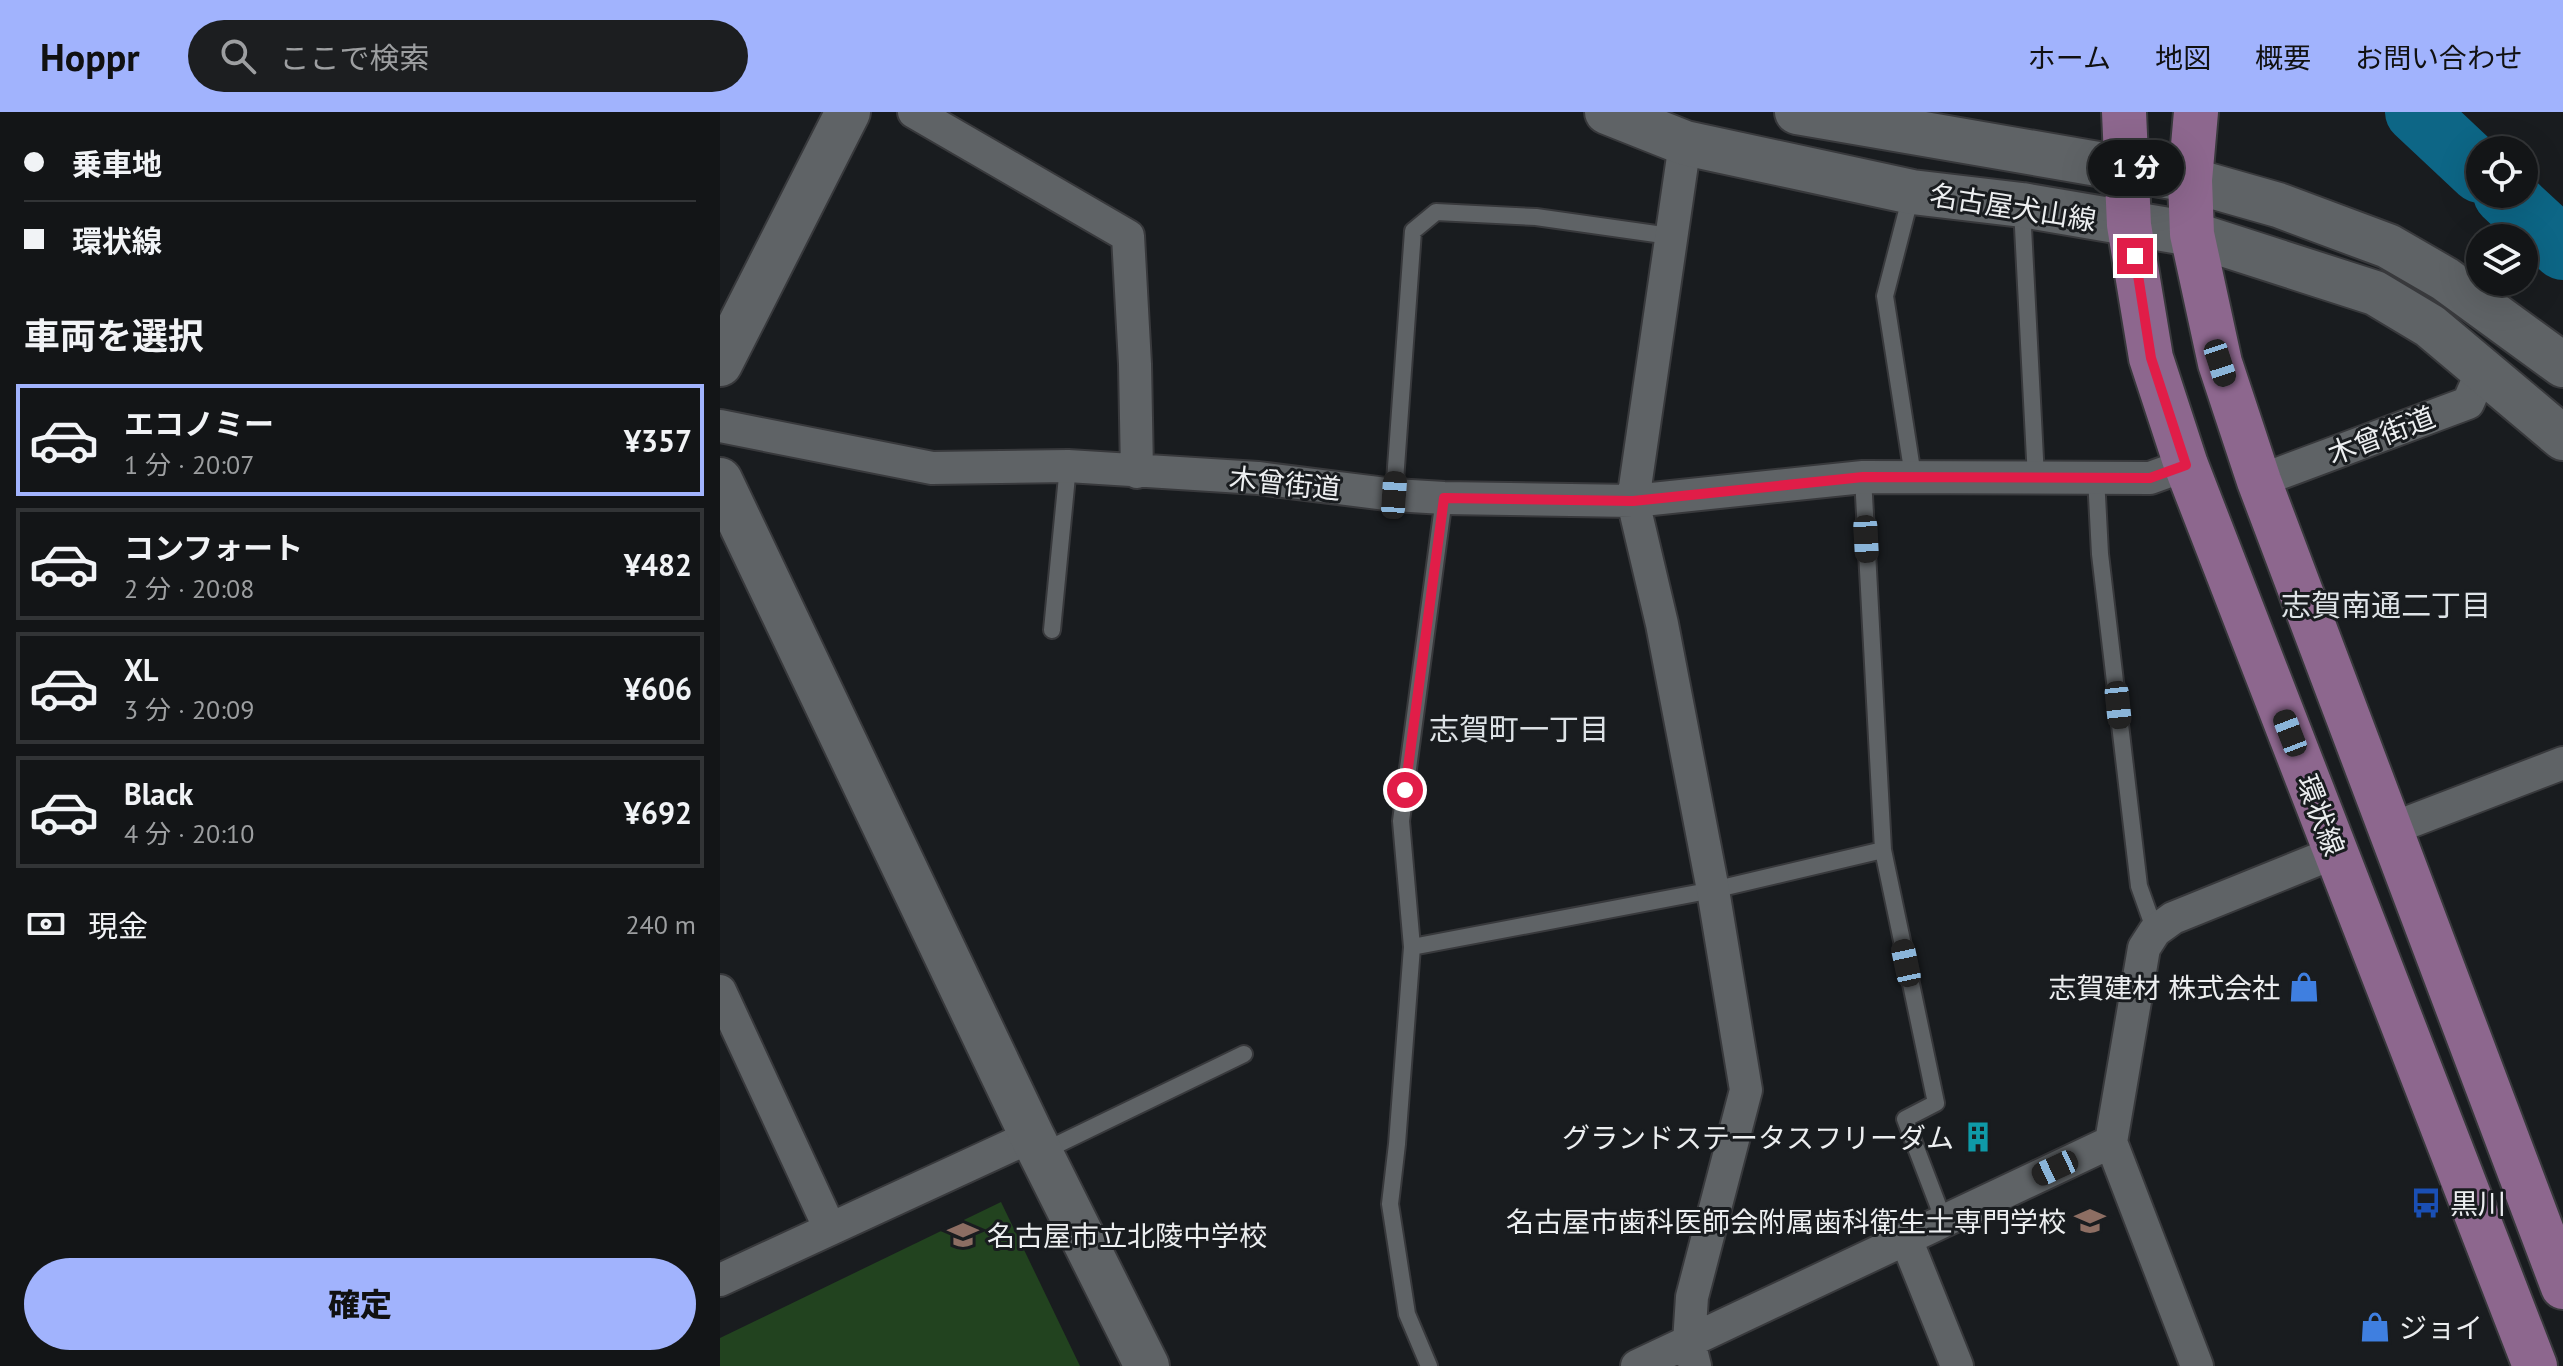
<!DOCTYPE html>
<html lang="ja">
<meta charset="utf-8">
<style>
:root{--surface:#131517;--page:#1c1e20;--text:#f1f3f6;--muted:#9d9fa1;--line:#323436;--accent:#a1b3fd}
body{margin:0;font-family:"PT Sans","Noto Sans JP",sans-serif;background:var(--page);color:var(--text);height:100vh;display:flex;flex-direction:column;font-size:30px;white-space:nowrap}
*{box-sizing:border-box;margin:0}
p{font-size:26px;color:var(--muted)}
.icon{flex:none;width:44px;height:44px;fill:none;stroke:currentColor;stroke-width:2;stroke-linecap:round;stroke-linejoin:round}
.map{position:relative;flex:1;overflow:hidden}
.details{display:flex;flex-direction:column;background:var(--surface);width:720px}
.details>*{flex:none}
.banner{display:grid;align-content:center;height:176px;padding:0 24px;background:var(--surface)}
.tools{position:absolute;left:1746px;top:24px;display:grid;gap:16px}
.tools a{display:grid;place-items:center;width:72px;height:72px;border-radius:50%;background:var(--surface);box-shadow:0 8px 32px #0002,0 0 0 2px var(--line);font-size:40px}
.end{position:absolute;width:36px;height:36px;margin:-18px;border:10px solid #e11d48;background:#fff;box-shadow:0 0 0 4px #fff}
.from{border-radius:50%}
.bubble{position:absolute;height:56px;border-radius:28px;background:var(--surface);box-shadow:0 8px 32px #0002,0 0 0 2px var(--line);font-size:26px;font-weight:800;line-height:56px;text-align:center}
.car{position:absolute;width:24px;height:48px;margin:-24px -12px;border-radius:10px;box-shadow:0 0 6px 2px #0007;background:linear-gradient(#222 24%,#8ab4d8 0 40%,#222 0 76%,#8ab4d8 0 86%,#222 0)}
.banner b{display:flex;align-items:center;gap:28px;height:76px;font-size:30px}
.banner b+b{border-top:2px solid var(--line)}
.banner i{width:20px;height:20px;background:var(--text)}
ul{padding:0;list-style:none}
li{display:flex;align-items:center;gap:24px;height:112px;margin:0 16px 12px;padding:0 8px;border:4px solid var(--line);border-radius:0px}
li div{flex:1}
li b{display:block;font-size:30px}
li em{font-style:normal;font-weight:800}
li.on{border-color:var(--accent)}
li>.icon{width:72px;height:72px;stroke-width:1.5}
h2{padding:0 24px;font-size:36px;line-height:96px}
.pay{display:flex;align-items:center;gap:20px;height:88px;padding:0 24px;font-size:30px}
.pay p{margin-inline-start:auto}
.primary-button{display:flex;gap:16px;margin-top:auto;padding:16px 24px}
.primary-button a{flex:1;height:92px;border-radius:48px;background:var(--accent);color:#111;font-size:32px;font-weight:800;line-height:92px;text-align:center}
header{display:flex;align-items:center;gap:48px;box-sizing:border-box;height:112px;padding:0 40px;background:var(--accent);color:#111}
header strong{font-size:38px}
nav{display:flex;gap:44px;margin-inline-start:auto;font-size:28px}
.search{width:560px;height:72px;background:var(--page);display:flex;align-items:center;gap:20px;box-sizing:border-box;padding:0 28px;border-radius:44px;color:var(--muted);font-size:30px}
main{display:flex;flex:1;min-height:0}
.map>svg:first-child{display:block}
.pitch{fill:#22431f}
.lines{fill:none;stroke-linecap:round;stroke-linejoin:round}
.river{stroke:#0d6686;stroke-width:62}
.lane-casing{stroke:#38393c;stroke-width:20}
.street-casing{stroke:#38393c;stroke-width:36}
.secondary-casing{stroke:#38393c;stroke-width:48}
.primary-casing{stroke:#38393c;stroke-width:48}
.lane{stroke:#5f6366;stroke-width:16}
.street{stroke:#5f6366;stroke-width:32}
.secondary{stroke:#5f6366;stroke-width:44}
.primary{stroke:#8d678e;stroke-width:44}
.route{stroke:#e11d48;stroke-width:10}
.labels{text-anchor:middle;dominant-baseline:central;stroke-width:6;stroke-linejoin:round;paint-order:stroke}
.street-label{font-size:28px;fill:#eceef0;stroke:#191c1f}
.poi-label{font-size:28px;fill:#eceef0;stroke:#191c1f;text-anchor:end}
.neighbourhood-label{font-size:30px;fill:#dee3e7;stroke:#191c1f}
</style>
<header>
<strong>Hoppr</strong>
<div class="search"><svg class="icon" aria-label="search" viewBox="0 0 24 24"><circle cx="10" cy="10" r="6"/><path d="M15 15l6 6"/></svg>ここで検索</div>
<nav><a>ホーム</a><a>地図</a><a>概要</a><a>お問い合わせ</a></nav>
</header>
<main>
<section class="details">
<div class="banner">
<b><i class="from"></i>乗車地</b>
<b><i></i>環状線</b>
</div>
<h2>車両を選択</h2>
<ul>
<li class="on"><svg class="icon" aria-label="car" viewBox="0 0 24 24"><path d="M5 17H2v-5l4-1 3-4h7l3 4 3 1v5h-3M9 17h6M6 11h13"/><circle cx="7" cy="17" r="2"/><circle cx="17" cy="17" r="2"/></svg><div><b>エコノミー</b><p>1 分 · 20:07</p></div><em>¥357</em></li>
<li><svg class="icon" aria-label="car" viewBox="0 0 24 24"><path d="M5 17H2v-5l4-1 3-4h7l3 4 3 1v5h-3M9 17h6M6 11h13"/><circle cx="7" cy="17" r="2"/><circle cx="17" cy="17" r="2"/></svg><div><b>コンフォート</b><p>2 分 · 20:08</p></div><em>¥482</em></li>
<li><svg class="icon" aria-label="car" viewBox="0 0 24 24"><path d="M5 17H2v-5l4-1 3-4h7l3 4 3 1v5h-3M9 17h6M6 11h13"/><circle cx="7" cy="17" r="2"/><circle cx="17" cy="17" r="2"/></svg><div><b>XL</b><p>3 分 · 20:09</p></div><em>¥606</em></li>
<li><svg class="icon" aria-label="car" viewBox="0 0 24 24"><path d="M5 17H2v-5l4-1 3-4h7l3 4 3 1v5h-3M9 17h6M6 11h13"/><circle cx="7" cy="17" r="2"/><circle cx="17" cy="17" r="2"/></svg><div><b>Black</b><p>4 分 · 20:10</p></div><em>¥692</em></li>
</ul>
<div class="pay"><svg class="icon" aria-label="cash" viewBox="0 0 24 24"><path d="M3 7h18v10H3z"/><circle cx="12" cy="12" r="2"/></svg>現金<p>240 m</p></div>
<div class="primary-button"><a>確定</a></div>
</section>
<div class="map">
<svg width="1843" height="1254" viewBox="0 0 1843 1254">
<rect width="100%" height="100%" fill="#191c1f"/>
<path class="pitch" d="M281,1090L360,1254H0V1226Z"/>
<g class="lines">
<path class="river" d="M1696,0L1760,60
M1784,82L1843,137"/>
<g class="lane-casing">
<path id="lane" d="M1191,83L1165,184L1193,364
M1302,96L1316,366
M1143,365L1163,738L1216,991L1185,1007L1224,1109
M1376,365L1380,442L1419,774L1435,819
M674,383L693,119L716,100L816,105L950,124
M332,518L348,354
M692,835L993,778L1163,738
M322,1040L524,942
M709,1254L687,1202L670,1092L677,1032L692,835L681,709L724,386"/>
</g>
<g class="street-casing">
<path id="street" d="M194,0L408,124L415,252L417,360
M965,31L913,389L942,512L993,778L1026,978L972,1185L969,1230L975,1254
M0,314L212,356L348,354L538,366L674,383L724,386L913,389L1143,365L1430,366L1466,353
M1539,369L1748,291L1763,257
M1671,717L1843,651
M0,879L110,1117
M1186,1127L1237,1254
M0,1168L312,1024
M917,1254L1391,1030
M1477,1254L1391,1030L1424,836L1435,819L1453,806L1616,740"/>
</g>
<g class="secondary-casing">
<path id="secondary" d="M887,0L965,31L1192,80L1302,93L1472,122L1655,181L1710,214L1843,326
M1077,0L1470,68L1558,93L1668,134L1725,167L1843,253
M0,252L128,0
M0,368L312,1024L427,1254"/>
</g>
<g class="primary-casing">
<path id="primary" d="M1404,0L1409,113L1431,246L1466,353L1815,1254
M1476,0L1470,68L1472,122L1500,251L1539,369L1843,1175"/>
</g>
<use href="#lane" class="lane"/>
<use href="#street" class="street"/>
<use href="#secondary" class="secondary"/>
<use href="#primary" class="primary"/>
</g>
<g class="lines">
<path class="route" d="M685,678L724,386L913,389L1143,365L1430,366L1466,353L1431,246L1415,144"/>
</g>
<defs>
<g id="shop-bare" transform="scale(2.4)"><path d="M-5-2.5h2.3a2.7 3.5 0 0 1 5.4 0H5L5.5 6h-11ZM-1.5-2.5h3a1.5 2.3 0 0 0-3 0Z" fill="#3f7fe0" stroke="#191c1f" stroke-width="2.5" paint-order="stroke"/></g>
<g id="building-bare" transform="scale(2.4)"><path d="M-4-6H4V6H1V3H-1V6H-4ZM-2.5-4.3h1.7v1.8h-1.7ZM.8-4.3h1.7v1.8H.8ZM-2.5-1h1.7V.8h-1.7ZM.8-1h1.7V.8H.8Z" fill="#0f9aa8" stroke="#191c1f" stroke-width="2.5" paint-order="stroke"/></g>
<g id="bus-bare" transform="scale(2.4)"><path d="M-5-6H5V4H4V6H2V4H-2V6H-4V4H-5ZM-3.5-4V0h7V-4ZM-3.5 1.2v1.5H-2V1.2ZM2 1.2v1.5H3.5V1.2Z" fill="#1a4fb4" stroke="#191c1f" stroke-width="2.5" paint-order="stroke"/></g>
<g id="school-bare" transform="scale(2.4)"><path d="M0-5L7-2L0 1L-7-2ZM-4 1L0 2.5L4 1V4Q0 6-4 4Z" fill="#8d6e63" stroke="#191c1f" stroke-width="2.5" paint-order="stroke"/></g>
</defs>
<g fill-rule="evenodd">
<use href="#shop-bare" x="1584" y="875"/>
<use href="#building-bare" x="1258" y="1025"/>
<use href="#bus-bare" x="1706" y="1091"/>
<use href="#school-bare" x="1370" y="1109"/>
<use href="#school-bare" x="243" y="1123"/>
<use href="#shop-bare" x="1655" y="1215"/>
</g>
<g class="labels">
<g class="street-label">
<text transform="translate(1293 95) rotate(9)">名古屋犬山線</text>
<text transform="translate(1661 323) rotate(-21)">木曾街道</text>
<text transform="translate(565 371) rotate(6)">木曾街道</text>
<text transform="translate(1601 703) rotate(69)">環状線</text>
</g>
<g class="poi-label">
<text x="1560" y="875">志賀建材 株式会社</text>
<text x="1234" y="1025">グランドステータスフリーダム</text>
<text x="1730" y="1091" text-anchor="start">黒川</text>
<text x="1346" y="1109">名古屋市歯科医師会附属歯科衛生士専門学校</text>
<text x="267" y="1123" text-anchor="start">名古屋市立北陵中学校</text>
<text x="1679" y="1215" text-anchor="start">ジョイ</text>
</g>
<g class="neighbourhood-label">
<text x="1666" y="492">志賀南通二丁目</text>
<text x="799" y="616">志賀町一丁目</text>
</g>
</g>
</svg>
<div class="tools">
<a><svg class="icon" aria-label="locate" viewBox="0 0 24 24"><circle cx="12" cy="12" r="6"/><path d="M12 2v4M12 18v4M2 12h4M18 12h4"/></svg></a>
<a><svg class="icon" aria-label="layers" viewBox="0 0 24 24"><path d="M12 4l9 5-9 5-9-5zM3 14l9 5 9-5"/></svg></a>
</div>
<i class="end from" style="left:685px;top:678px"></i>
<i class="end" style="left:1415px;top:144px"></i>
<div class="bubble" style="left:1368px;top:28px;width:96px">1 分</div>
<i class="car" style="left:1500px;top:251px;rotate:162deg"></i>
<i class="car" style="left:674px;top:383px;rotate:4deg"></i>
<i class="car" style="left:1146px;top:427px;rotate:177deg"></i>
<i class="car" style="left:1398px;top:593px;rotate:174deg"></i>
<i class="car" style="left:1570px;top:621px;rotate:339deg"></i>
<i class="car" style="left:1186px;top:851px;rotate:348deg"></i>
<i class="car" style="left:1335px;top:1056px;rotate:245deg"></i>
</div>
</main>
